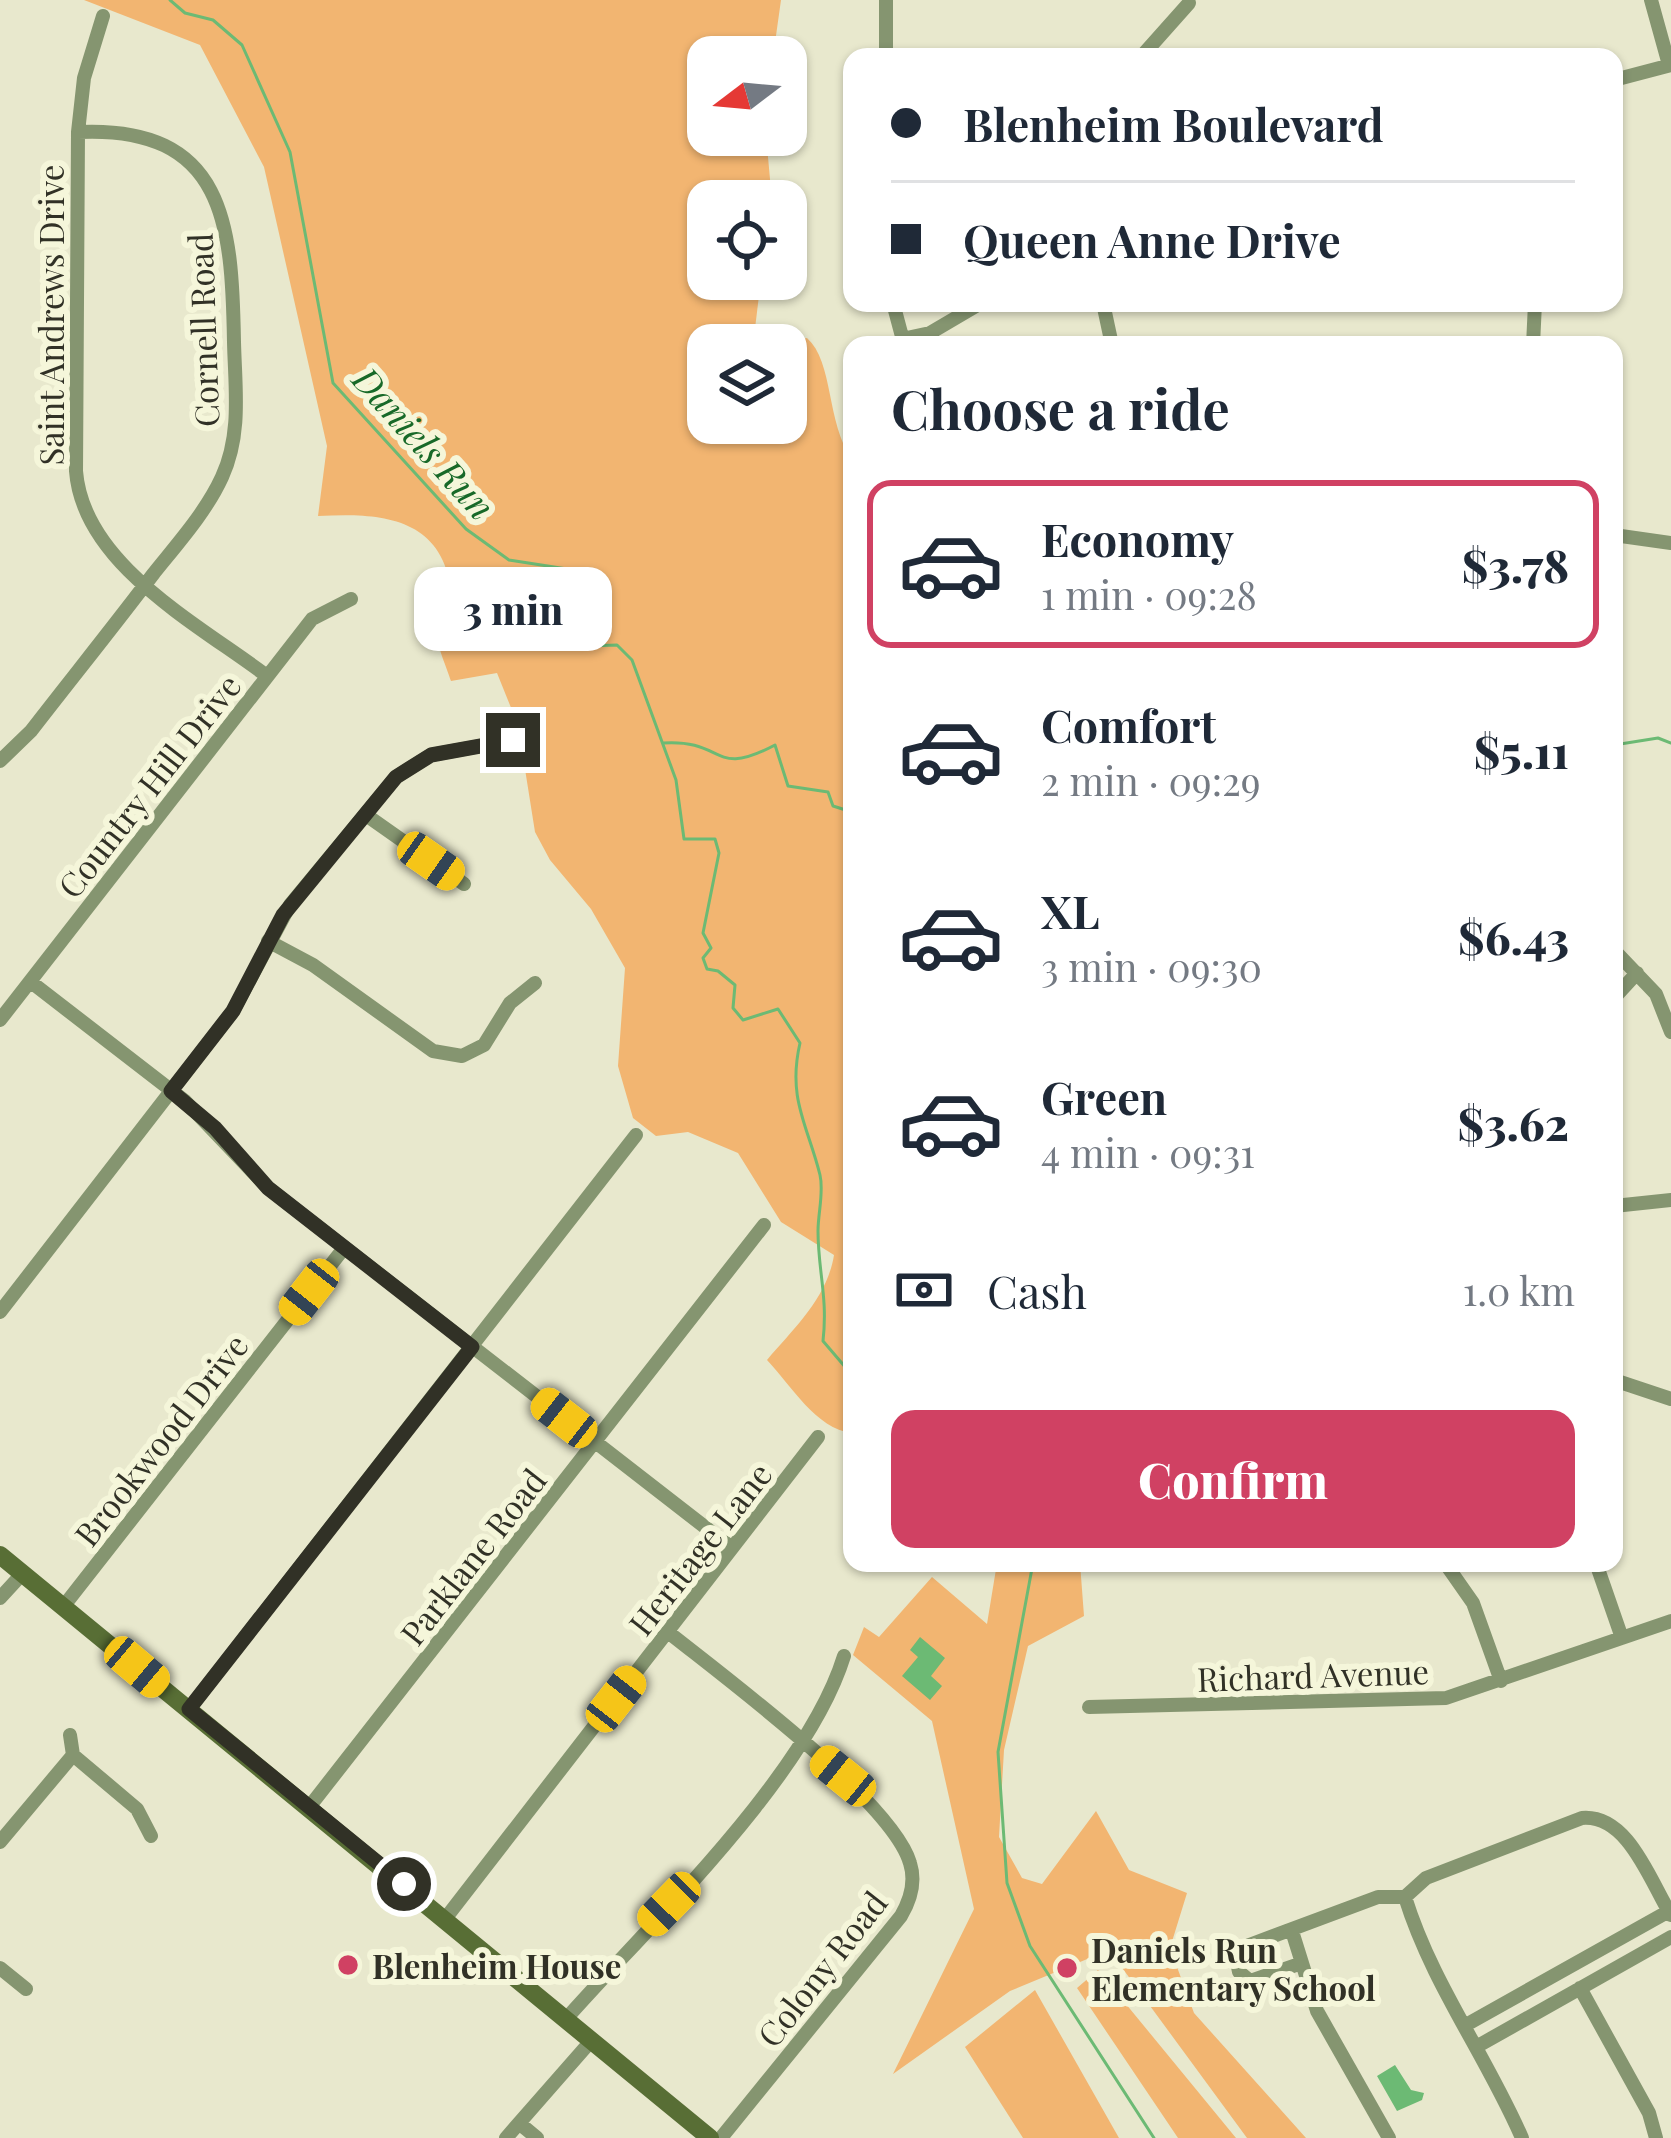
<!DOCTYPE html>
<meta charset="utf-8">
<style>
:root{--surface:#fff;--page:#f2f2f3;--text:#1f2937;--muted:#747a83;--line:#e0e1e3;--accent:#d04163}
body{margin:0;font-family:"Playfair Display",serif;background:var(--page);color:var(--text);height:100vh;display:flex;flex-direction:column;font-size:45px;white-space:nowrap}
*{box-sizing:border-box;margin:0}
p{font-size:39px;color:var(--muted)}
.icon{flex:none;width:66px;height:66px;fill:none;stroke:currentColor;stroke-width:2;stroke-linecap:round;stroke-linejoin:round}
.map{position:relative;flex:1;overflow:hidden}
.sheet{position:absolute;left:843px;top:336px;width:780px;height:1236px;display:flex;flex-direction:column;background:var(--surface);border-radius:24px;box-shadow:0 3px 9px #0004}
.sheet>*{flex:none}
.hud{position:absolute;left:843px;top:48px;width:780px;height:264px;border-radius:24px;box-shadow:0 3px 9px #0004;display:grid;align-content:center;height:264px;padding:0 48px;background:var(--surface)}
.needle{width:78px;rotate:254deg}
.fabs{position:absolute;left:687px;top:36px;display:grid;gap:24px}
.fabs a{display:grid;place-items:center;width:120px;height:120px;border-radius:24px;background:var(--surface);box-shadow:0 3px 9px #0004;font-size:60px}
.end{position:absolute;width:54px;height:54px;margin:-27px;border:15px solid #313126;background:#fff;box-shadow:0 0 0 6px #fff}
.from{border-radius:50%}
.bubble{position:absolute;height:84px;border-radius:24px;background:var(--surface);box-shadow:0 3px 9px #0004;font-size:39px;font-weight:800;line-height:84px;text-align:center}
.car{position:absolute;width:36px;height:72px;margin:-36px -18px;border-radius:15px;box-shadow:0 0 9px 3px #0007;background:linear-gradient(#f5c518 24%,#345 0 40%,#f5c518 0 76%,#345 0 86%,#f5c518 0)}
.hud b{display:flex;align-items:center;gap:42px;height:114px;font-size:45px}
.hud b+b{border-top:3px solid var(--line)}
.hud i{width:30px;height:30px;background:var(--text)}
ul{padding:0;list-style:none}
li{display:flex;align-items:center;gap:36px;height:168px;margin:0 24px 18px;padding:0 24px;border:6px solid transparent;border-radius:24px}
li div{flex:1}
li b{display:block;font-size:45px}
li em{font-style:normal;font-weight:800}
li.current{border-color:var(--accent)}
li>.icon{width:108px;height:108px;stroke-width:1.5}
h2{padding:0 48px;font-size:54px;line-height:144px}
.pay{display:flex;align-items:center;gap:30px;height:132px;padding:0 48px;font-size:45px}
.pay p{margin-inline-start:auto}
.button{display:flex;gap:24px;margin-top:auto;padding:24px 48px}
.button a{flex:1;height:138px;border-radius:24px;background:var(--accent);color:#fff;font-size:48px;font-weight:800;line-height:138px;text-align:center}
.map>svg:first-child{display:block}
.green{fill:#f2b571}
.water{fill:#6cba74}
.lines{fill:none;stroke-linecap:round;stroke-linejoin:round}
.stream{stroke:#6cba74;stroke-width:3}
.street{stroke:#859570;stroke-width:14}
.secondary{stroke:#586e35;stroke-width:18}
.route{stroke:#313126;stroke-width:15}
.poi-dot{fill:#d04163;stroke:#f5f6da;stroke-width:4.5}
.labels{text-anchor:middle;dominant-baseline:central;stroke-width:12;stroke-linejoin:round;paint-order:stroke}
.street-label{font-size:33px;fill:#313126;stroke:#f5f6da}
.poi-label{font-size:33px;font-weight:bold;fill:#313126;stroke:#f5f6da;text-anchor:start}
.water-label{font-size:36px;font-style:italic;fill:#176928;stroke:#f5f6da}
</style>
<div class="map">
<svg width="1671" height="2138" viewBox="0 0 1671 2138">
<rect width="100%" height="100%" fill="#e8e8cd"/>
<path class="green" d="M84,0H781L773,57H708V135H766L772,201H708V279H761L753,345H708V423H786V345H762L807,338C834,362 826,423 852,459V1433C816,1429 791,1385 767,1360C795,1327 827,1298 834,1255L781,1222L738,1153L688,1132L656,1136L633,1118L618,1066L625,968L591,909L550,860L535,832L518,725L497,673L451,681C447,667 434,641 437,627C441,612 453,601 450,584C438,514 373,513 318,516L327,446L264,167L200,45Z
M997,1563H1080L1084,1616L1028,1646L1004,1750L999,1837L1022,1878L1042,1884L1096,1811L1129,1870L1187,1893L1170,1948L1194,2013L1306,2138H1247L1109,1950L1010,1991L893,2074L974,1909L932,1721L853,1655L864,1627L879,1637L932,1577L987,1624Z
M1098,1970L1236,2138H1178L1077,1988Z
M1035,1990L1119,2138H1023L965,2047Z"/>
<path class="water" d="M920,1637L945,1658L931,1676L942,1686L930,1700L902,1676L918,1657L910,1650Z
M1395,2065L1411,2090L1424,2093L1422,2100L1397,2111L1377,2076Z"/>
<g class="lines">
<path class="stream" d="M170,0L185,13L213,20L242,45L290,152L333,383L466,529L509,560L567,569L590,586L581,640L588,646L617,645L632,660L676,780L684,839H715L719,853L703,933L711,948L703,958L707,969L718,971L735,985L733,1008L743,1020L778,1009L800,1043C787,1099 808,1126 820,1175C824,1192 818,1213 818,1231C818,1271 828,1297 823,1341L852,1375
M663,743C727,739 711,779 775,745L788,786L828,792L833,806L852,812
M1614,745L1658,738L1671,743
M1033,1563L998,1752L1007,1883L1030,1946L1154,2138"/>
<path class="street" d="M886,0V57
M1651,0L1669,65
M103,16L84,78L78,132L76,471C83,564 198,624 267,676
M1141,57L1189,3
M1614,80L1671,65
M893,303L904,344
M1103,303L1112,345
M902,339L930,333L981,303
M1533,345L1535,303
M1614,535L1671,543
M0,761L31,731C72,678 114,626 154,573C178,543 206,512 222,477C242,434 235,387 234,342C232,226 226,125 78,132
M366,815L464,884
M268,941L313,965L433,1051L462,1056L484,1045L510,1003L535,983
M1614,950L1656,994L1671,1032
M31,982L185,1101L268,1188L732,1548
M1614,998L1637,973
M0,1020L312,619L351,599
M1614,1206L1671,1200
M0,1312L233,1011L290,905L396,777L431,755L513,740
M1614,1380L1671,1399
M1445,1563L1473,1603L1501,1681
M1596,1563L1622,1638
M0,1598L23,1573
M63,1607L344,1248
M668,1632C723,1676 892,1801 910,1863C916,1882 911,1899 901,1916L721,2138
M1089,1707L1446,1698L1671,1621
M189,1709L636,1135
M70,1735L73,1755
M73,1755L137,1809L151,1836
M310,1806L764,1225
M0,1842L73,1755
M1405,1897L1426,1878L1582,1818C1628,1814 1650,1881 1671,1915
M1405,1897C1432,1984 1486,2055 1522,2138
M445,1919L818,1437
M1292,1931L1317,2011L1389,2138
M1299,1964L1250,1981L1239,1972L1236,1957L1244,1947L1378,1897H1405
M0,1968L26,1989
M1580,1988L1649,2113L1656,2138
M566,2019C651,1923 807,1776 844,1656
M1464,2026L1669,1911
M1476,2047L1671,1937
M519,2123L537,2138
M506,2138L591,2041"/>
<path class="secondary" d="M0,1555L710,2138"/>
</g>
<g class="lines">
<path class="route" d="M404,1884L189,1709L472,1347L268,1188L215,1128L171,1091L233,1011L283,915L396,777L431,755L513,740"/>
</g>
<g class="poi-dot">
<circle cx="348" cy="1965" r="12"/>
<circle cx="1067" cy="1968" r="12"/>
</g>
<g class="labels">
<g class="street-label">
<text transform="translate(50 315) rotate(-90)">Saint Andrews Drive</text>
<text transform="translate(202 330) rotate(-92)">Cornell Road</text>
<text transform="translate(148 785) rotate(-52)">Country Hill Drive</text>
<text transform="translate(160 1439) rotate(-52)">Brookwood Drive</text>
<text transform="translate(699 1548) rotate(-52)">Heritage Lane</text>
<text transform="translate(472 1556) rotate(-52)">Parklane Road</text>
<text transform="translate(1313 1674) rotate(-2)">Richard Avenue</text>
<text transform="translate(821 1968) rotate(-52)">Colony Road</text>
</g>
<g class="poi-label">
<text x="1091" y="1949">Daniels Run<tspan x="1091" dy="38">Elementary School</tspan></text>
<text x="372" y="1965">Blenheim House</text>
</g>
<g class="water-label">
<text transform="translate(425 442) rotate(48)">Daniels Run</text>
</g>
</g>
</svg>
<div class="fabs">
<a><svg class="needle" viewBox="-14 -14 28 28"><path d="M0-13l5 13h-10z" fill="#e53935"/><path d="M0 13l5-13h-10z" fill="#747a83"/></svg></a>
<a><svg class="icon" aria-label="locate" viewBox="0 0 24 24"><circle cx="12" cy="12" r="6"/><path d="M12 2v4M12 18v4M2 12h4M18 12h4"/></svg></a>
<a><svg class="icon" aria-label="layers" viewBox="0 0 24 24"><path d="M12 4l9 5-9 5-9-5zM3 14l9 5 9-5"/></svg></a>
</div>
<i class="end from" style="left:404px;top:1884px"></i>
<i class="end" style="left:513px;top:740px"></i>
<div class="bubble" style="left:414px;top:567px;width:198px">3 min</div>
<i class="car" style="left:431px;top:861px;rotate:125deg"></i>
<i class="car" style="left:309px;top:1292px;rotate:218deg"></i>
<i class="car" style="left:564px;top:1418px;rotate:308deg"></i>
<i class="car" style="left:137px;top:1667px;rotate:130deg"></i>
<i class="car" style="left:616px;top:1699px;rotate:38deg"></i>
<i class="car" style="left:843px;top:1776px;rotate:309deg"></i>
<i class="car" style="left:669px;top:1904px;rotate:224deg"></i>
<div class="hud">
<b><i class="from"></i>Blenheim Boulevard</b>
<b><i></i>Queen Anne Drive</b>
</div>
<section class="sheet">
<h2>Choose a ride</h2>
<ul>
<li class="current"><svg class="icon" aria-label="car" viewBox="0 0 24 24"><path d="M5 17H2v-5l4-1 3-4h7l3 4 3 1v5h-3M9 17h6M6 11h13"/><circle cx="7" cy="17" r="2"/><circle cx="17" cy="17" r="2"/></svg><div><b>Economy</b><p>1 min · 09:28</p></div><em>$3.78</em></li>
<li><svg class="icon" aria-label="car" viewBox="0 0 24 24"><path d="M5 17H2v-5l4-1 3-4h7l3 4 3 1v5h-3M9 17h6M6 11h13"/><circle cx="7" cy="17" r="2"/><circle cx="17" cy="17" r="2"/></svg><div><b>Comfort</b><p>2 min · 09:29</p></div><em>$5.11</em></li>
<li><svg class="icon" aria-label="car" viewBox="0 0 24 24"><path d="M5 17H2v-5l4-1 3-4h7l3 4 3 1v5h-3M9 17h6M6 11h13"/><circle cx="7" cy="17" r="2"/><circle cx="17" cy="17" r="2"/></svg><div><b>XL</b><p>3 min · 09:30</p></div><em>$6.43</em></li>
<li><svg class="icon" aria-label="car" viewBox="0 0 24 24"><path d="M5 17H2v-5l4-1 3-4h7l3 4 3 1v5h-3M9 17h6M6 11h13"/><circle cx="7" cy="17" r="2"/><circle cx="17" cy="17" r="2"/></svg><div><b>Green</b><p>4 min · 09:31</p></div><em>$3.62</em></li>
</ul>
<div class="pay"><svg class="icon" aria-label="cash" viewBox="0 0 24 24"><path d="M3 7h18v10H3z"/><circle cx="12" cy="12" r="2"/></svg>Cash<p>1.0 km</p></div>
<div class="button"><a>Confirm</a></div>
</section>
</div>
